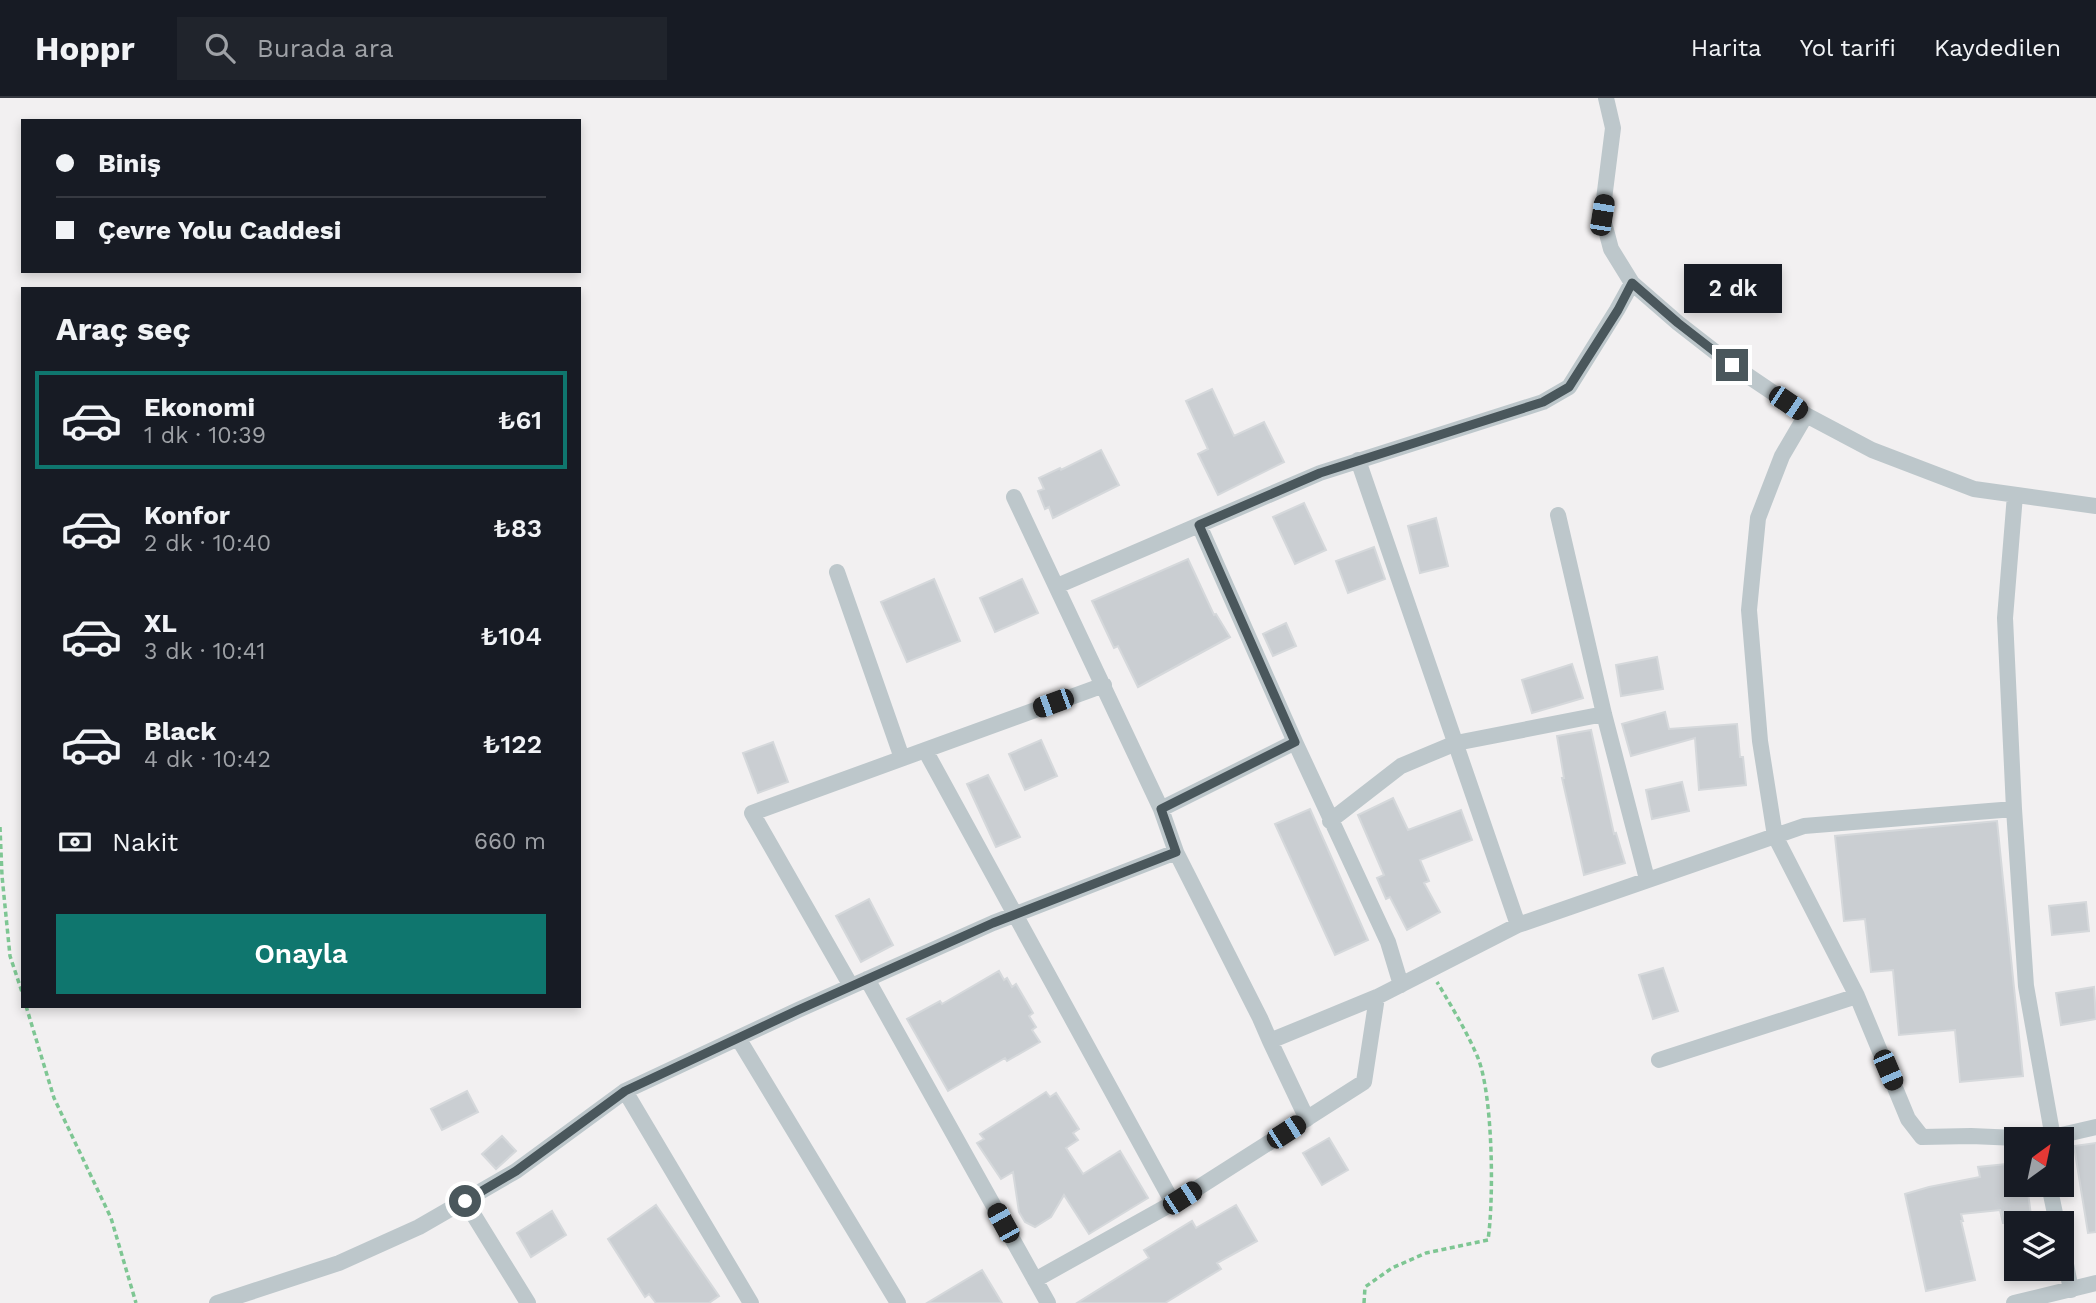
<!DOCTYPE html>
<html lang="tr">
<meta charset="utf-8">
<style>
:root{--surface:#171b24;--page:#20242c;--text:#f1f3f6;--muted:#9ea1a6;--line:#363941;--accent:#0f766e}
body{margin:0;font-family:"Work Sans",sans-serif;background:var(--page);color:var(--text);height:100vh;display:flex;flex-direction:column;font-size:26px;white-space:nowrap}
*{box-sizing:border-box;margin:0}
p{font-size:23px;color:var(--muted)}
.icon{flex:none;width:38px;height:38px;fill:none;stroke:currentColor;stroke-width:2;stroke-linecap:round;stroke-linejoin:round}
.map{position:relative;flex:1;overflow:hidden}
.panel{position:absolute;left:21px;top:189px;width:560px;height:721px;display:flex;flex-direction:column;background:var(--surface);border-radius:0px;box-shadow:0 4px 10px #0003}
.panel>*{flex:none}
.hud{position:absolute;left:21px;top:21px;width:560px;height:154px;border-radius:0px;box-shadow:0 4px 10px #0003;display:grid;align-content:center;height:154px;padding:0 35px;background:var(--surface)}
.needle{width:46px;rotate:33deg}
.buttons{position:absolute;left:2004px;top:1029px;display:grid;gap:14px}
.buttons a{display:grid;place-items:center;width:70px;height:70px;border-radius:0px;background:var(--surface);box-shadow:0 4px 10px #0003;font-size:35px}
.end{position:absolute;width:32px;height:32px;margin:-16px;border:9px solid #4a575c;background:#fff;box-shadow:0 0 0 4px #fff}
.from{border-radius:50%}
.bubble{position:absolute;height:49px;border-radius:0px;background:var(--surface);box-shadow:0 4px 10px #0003;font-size:23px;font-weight:600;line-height:49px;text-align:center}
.car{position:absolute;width:21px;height:42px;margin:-21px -10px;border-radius:9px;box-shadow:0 0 5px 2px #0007;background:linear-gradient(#222 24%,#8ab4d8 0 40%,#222 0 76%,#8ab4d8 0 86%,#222 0)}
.hud b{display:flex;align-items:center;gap:24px;height:66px;font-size:26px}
.hud b+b{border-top:2px solid var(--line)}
.hud i{width:18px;height:18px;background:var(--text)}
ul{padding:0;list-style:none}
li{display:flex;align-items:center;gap:21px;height:98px;margin:0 14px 10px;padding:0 21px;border:4px solid transparent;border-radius:0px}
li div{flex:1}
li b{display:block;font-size:26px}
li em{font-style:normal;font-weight:600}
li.current{border-color:var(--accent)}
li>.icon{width:63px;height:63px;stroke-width:1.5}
h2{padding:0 35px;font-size:32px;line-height:84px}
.pay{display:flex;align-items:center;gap:18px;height:77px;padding:0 35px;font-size:26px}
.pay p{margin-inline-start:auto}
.button{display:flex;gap:14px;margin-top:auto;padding:14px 35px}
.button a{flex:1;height:80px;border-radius:0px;background:var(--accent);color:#fff;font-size:28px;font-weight:600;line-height:80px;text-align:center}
header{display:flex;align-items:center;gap:42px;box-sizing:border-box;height:98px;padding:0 35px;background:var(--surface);border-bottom:2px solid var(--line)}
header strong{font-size:33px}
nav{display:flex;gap:38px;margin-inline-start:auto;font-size:24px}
.search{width:490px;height:63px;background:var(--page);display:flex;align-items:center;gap:18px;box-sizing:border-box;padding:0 24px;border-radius:0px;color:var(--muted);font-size:26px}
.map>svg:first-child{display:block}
.building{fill:#caced2;stroke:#d5d8db;stroke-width:2}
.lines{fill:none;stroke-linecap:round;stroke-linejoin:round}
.path{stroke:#7ec693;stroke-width:3.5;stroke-dasharray:5 3.5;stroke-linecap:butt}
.street{stroke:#bdc7cb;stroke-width:16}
.route{stroke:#4a575c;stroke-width:9}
</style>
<header>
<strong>Hoppr</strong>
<div class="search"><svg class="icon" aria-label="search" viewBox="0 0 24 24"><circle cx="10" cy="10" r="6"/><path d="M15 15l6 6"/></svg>Burada ara</div>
<nav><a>Harita</a><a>Yol tarifi</a><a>Kaydedilen</a></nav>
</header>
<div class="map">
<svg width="2096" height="1205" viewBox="0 0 2096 1205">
<rect width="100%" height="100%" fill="#f2f0f1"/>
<path class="building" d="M1212,291L1234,338L1264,324L1284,364L1218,397L1198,356L1208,351L1186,303Z
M1101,352L1119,387L1053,420L1049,409L1045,411L1038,393L1044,391L1039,380L1060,370L1061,372Z
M1304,405L1326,452L1295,466L1273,419Z
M1436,420L1448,468L1420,475L1408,428Z
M1374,449L1385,481L1348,495L1336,463Z
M1188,461L1214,517L1216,516L1230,539L1138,589L1118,548L1114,550L1092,503Z
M934,481L960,543L907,564L881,504Z
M1022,481L1038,515L995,534L980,500Z
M1286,525L1296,548L1273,558L1263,536Z
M1657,559L1663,591L1621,598L1616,567Z
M1572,566L1583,600L1532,615L1522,582Z
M1665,614L1669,631L1737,626L1740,659H1743L1746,687L1699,692L1695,640L1631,658L1622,626Z
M1591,632L1614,736L1616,735L1625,765L1584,777L1562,680H1564L1557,638Z
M1041,642L1057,678L1025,692L1009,656Z
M773,644L788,684L758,695L743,655Z
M988,677L1020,739L996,749L967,686Z
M1682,684L1689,713L1652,721L1646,692Z
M1393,700L1408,732L1461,712L1472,742L1420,762L1429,783L1424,785L1440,814L1407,832L1390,799L1386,801L1377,780L1384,777L1358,717Z
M1310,711L1368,842L1335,857L1275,726Z
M1997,723L2023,978L1960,984L1955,932L1899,937L1893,872L1871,874L1865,821L1844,823L1835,738Z
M869,801L893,847L861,864L836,818Z
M2086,804L2089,833L2052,837L2049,808Z
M1663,870L1678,913L1653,921L1639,877Z
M999,873L1004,882L1007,880L1012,889L1016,886L1033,915L1029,918L1036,929L1032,932L1040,944L1007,963L1005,960L948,993L907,921L940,903L942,906Z
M2094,889L2096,921L2061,927L2056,895Z
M467,993L478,1014L442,1032L431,1011Z
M1046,994L1050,999L1056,995L1079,1031L1073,1035L1078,1042L1066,1050L1083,1076L1120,1053L1148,1100L1089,1136L1064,1097L1051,1119L1035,1129L1025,1124L1019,1114L1013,1074L1001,1081L977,1045L984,1041L980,1036Z
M502,1038L516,1053L496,1071L482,1056Z
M1329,1040L1348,1072L1322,1087L1303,1055Z
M2096,1045V1134L2088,1135L2074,1048Z
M2016,1065V1087H2027L2032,1125H2003L2000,1112L1961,1116L1963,1123H1961L1975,1182L1926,1193L1905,1096L1929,1089L1980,1079L1978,1069Z
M656,1107L719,1198L709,1205H656L649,1196L645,1199L608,1141Z
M1236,1107L1257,1143L1217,1165L1221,1171L1165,1205H1077L1149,1160L1144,1152L1192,1123L1196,1130Z
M552,1113L566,1137L531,1159L517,1135Z
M982,1172L1002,1205H927Z"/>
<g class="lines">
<path class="path" d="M0,729L2,778L10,858L23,897
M26,908L54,1000L111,1120L136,1205
M1364,1205L1365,1189L1392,1170L1426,1155L1488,1142C1494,1101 1493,998 1478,960C1467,934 1452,909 1437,884"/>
<path class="street" d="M1606,0L1613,30L1602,117L1611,151L1632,185L1678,225L1732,267L1806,317L1872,352L1974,391L2096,408
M1806,317L1782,358L1758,420L1749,512L1760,643L1775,738L1857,898L1908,1021L1922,1039L1971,1038L2039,1041
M1358,362L1518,827
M2015,397L2005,520L2014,711L2026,888L2053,1040
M1014,399L1161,711
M1558,417L1604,616L1647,781
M837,474L902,660
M1057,488L1320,375L1543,304L1569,289L1617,212L1632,185
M1295,644L1388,844L1401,887
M925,652L1173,1105
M1330,723L1401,668L1456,645L1604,616
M1176,754L1260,920L1270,943L1377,899L1518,827L1804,728L2014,711
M867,881L1048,1205
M851,888L752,715L1104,587
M738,940L898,1205
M1270,943L1307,1021
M1659,962L1857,898
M625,993L751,1205
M2044,1041L2096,1029
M2049,1087L2057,1125
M465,1103L528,1205
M2062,1146L2071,1192
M1035,1182L1182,1100L1364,984L1377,899
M217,1205L339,1165L419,1129L516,1073L625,993L798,912L993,825L1176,754L1161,711L1295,644L1199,427
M2014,1205L2096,1185"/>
</g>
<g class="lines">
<path class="route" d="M465,1103L516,1073L625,993L798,912L993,825L1176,754L1161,711L1295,644L1199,427L1320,375L1543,304L1569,289L1618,212L1632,185L1678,225L1732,267"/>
</g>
</svg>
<div class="buttons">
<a><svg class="needle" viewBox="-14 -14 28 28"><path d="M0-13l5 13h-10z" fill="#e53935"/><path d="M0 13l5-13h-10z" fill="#9ea1a6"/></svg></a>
<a><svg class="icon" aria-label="layers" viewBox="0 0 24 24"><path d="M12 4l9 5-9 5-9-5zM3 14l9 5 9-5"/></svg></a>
</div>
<i class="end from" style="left:465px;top:1103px"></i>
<i class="end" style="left:1732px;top:267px"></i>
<div class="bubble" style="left:1684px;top:166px;width:98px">2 dk</div>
<i class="car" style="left:1602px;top:117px;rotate:9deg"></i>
<i class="car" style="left:1788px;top:305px;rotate:124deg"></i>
<i class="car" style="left:1053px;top:605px;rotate:250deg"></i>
<i class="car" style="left:1888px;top:972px;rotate:157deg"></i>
<i class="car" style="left:1286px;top:1034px;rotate:57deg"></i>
<i class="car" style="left:1182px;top:1100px;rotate:57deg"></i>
<i class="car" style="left:1003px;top:1125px;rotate:331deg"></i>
<div class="hud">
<b><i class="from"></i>Biniş</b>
<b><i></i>Çevre Yolu Caddesi</b>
</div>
<section class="panel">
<h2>Araç seç</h2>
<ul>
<li class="current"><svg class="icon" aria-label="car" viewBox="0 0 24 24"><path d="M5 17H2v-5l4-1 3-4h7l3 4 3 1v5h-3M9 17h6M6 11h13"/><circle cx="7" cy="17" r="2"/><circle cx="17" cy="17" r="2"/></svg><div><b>Ekonomi</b><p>1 dk · 10:39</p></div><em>₺61</em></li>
<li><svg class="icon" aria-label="car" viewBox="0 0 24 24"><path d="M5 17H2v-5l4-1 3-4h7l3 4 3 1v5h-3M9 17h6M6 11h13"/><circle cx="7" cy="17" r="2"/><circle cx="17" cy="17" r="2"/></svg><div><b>Konfor</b><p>2 dk · 10:40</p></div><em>₺83</em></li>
<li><svg class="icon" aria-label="car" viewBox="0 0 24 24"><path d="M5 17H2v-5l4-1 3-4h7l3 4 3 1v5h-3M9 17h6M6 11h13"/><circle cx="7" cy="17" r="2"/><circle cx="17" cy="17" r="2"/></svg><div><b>XL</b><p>3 dk · 10:41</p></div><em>₺104</em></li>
<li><svg class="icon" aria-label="car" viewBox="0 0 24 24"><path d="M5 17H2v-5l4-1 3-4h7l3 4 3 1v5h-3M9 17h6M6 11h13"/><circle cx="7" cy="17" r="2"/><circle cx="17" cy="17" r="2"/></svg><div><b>Black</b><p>4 dk · 10:42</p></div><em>₺122</em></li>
</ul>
<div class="pay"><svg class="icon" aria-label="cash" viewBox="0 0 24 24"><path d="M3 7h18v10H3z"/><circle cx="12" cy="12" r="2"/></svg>Nakit<p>660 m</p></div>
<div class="button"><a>Onayla</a></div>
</section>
</div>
